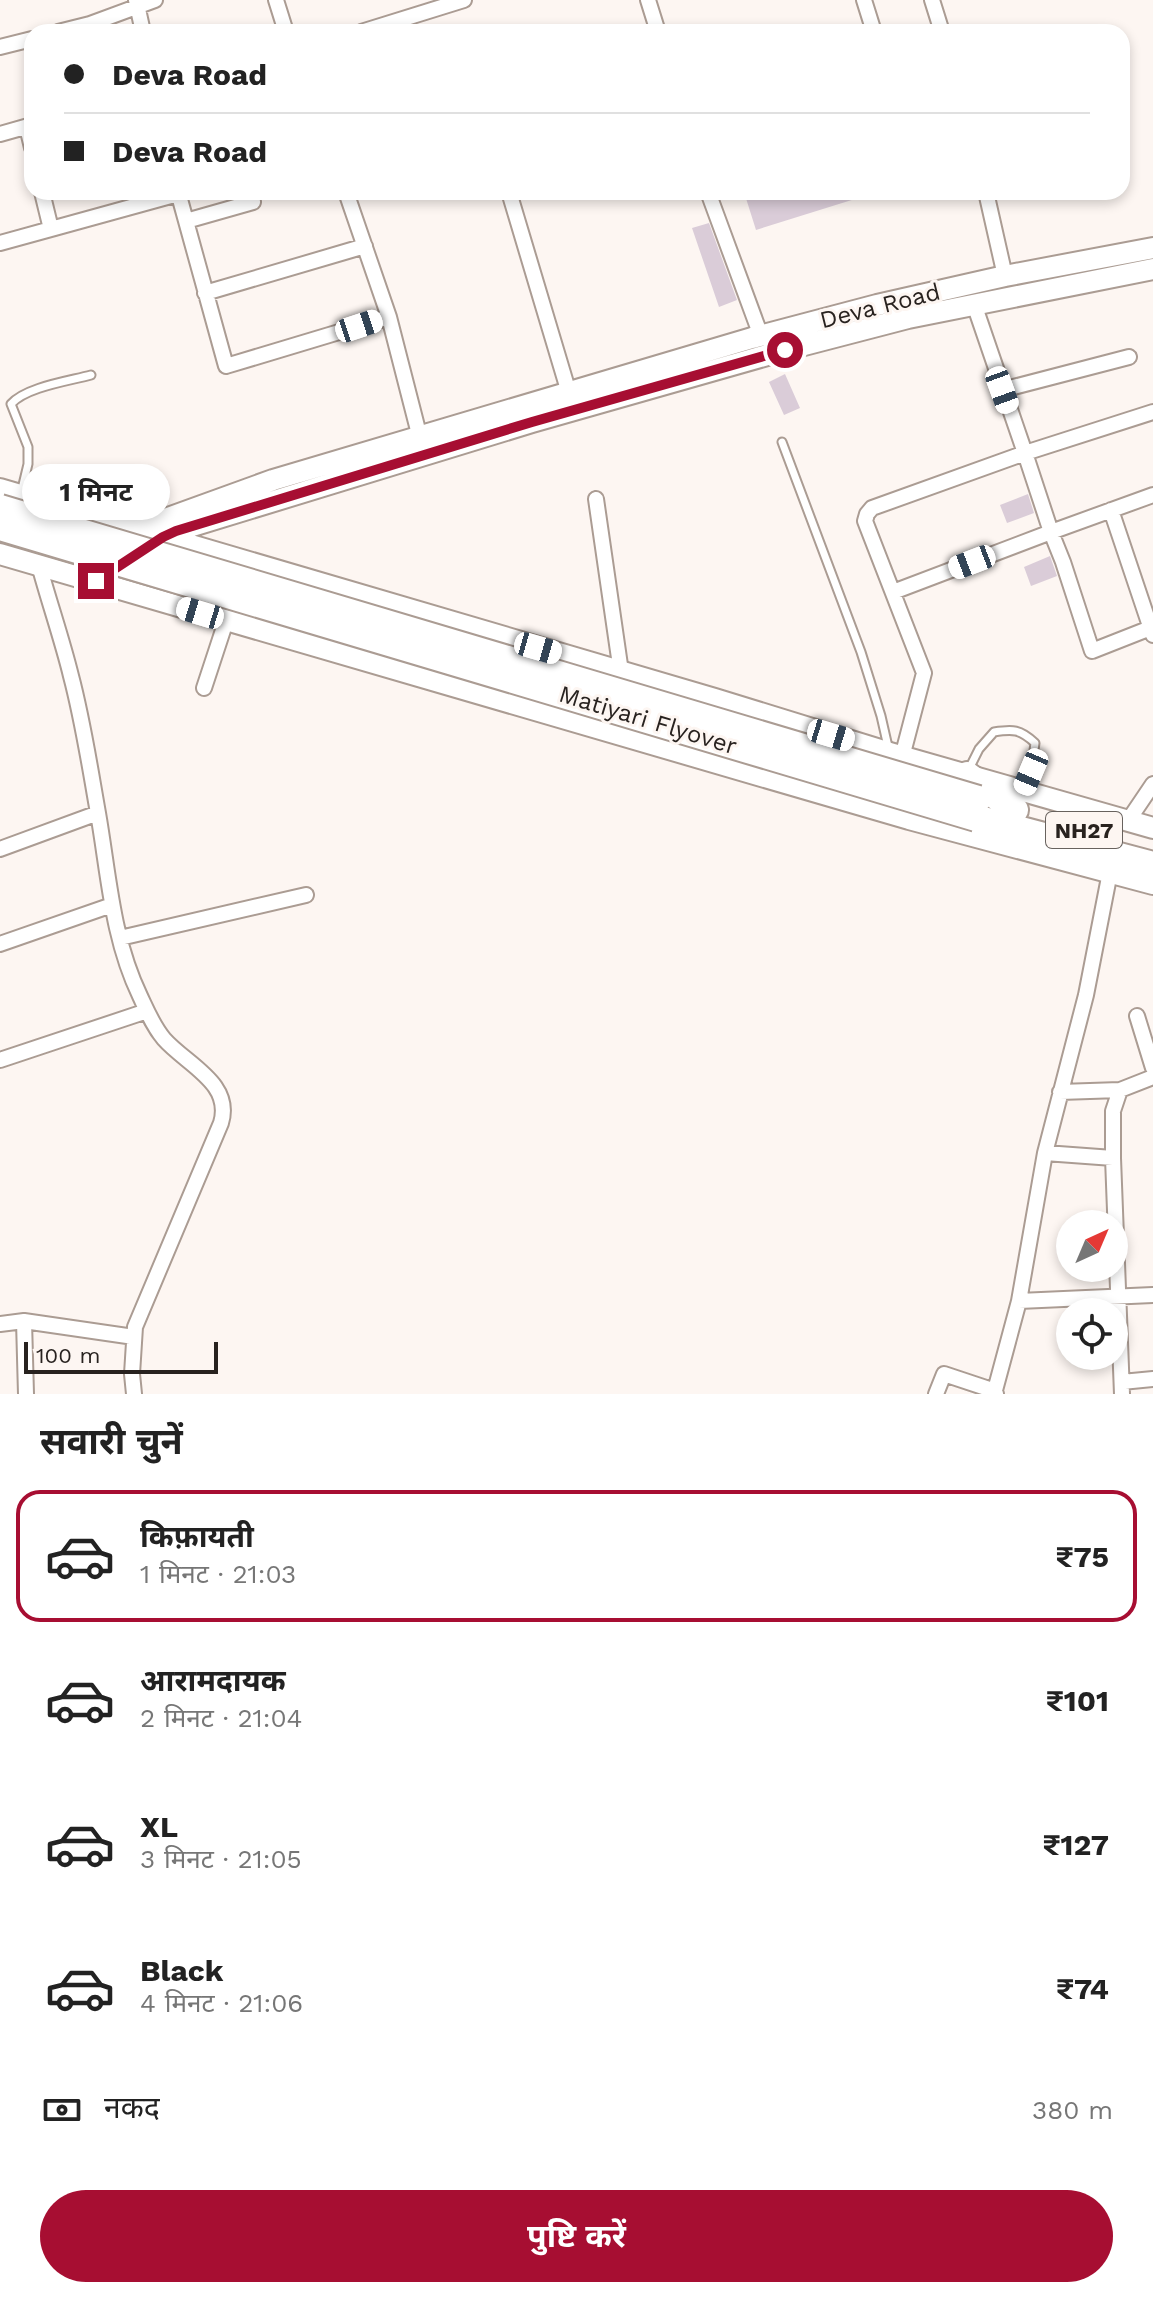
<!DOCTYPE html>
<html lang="hi">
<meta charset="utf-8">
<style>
:root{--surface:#fff;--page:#f6f6f6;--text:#222;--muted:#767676;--line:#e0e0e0;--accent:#a70e32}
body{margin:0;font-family:"Work Sans","Noto Sans Devanagari",sans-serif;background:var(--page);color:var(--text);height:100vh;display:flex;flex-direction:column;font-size:30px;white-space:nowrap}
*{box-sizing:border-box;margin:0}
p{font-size:26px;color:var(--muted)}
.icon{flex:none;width:44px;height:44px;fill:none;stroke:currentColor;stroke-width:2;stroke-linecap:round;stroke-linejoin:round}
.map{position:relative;height:1394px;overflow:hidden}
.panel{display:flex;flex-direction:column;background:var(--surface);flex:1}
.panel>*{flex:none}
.hud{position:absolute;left:24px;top:24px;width:1106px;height:176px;border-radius:24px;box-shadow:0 4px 12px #0003;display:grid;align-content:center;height:176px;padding:0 40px;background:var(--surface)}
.needle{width:52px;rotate:44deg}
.buttons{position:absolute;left:1056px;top:1210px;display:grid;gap:16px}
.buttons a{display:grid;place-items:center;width:72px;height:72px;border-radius:50%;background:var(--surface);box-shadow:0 4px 12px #0003;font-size:40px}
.scale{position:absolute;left:24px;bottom:20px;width:194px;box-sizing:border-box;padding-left:8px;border:4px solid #28221f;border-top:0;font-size:22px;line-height:28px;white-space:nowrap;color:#28221f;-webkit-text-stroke:6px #fdf6f2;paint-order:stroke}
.end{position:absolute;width:36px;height:36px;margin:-18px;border:10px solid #a70e32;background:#fff;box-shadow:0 0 0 4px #fff}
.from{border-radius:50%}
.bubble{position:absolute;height:56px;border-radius:28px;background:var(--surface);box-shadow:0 4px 12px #0003;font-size:26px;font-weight:700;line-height:56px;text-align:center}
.car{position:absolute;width:24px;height:48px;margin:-24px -12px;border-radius:10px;box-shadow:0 0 6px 2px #0007;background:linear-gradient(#fff 24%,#345 0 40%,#fff 0 76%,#345 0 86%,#fff 0)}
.hud b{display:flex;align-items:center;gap:28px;height:76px;font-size:30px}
.hud b+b{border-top:2px solid var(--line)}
.hud i{width:20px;height:20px;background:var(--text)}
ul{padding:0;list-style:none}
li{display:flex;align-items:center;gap:24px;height:132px;margin:0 16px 12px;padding:0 24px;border:4px solid transparent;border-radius:24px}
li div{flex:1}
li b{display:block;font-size:30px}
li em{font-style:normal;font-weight:700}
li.on{border-color:var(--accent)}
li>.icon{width:72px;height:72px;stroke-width:1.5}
h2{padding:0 40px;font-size:36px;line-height:96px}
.pay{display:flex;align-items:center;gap:20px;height:88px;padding:0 40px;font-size:30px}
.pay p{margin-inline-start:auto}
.action{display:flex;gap:16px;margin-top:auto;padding:16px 40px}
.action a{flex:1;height:92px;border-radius:48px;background:var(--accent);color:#fff;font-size:32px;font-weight:700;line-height:92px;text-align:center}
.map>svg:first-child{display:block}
.building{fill:#daccd8}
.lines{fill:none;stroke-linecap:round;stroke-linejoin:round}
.lane-casing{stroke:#ab9c93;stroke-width:11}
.street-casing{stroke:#ab9c93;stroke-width:18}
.secondary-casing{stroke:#ab9c93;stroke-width:24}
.highway-casing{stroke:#ab9c93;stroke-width:30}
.lane{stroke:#fff;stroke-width:7}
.street{stroke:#fff;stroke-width:14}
.secondary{stroke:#fff;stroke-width:20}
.highway{stroke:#fff;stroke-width:26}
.highway-bridge-casing{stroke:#ab9c93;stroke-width:30;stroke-linecap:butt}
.highway-bridge{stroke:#fff;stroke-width:26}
.route{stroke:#a70e32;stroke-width:10}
.labels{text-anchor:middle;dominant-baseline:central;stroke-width:6;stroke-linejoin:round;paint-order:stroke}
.shield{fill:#fdf6f2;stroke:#68625e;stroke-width:2}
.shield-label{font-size:22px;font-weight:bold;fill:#28221f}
.street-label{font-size:24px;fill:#28221f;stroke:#fdf6f2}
</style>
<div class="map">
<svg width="1153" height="1394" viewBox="0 0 1153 1394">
<rect width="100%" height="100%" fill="#fdf6f2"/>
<path class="building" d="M744,192H870L871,194L756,230Z
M709,223L737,300L719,307L692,228Z
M785,374L800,408L784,415L769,382Z
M1028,494L1034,513L1007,523L1000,505Z
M1050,556L1057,576L1031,586L1024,567Z"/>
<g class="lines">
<g class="lane-casing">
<path id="lane" d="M782,442L861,652L881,716L889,751
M21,493L28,464V447L11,404C26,387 69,381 91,375
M969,769L979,749L994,732C1013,729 1020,729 1035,743L1031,772L1023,790"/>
</g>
<g class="street-casing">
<path id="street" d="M136,0L143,32
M276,0L286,32
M648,0L658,32
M864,0L874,32
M932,0L942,32
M58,32L90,24L155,0
M361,32L464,0
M0,47L32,39
M27,127L32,148
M0,134L32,125
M42,192L51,229L178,194
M178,192L186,221L253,202
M346,192L389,317L420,438
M509,192L569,393
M708,192L761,336
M986,192L1005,276
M186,221L226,366L389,317
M0,243L51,229
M205,293L365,246
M1002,390L1129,357
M1153,412L1025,453L1051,532L1153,495
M596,499L621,672
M1111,510L1153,635
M39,565C49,602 62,639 71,676C83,721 90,768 98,813C109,876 112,938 140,996C147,1011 153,1026 164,1039C187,1065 233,1083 221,1123L135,1327L132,1374L134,1394
M893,592L1051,532L1063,562L1092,651L1153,627
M204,688L226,621
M902,757L924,673L865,521L867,514L872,508L1025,453L974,304
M1128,821L1153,784
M0,849L98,813
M120,938L306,895
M0,944L112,905
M1137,1016L1153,1068
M0,1060L147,1011
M1120,1090L1113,1111V1158L1122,1394
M1060,1092L1120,1090L1153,1077
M1045,1153L1113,1158
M1019,1301L1153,1295
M0,1324L24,1321
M1122,1382L1153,1379
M26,1394L24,1321L134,1337
M936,1394L944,1374L995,1391L996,1394
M994,1394L1019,1301L1045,1153L1086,995L1111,867"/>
</g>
<g class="secondary-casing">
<path id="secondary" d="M0,489L715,699L890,753L1153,828
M135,530L273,480L752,338L877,305L1005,276L1153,248
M162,537L176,531L532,422L785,350L908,318L1153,269
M0,554L909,819L1153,884"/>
</g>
<g class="highway-casing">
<path id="highway" d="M967,775L1015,810
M976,818L1153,865"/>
</g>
<use href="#lane" class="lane"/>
<use href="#street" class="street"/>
<use href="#secondary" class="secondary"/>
<use href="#highway" class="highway"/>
<g class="highway-bridge-casing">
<path id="highway-bridge" d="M0,508L978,799
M0,527L976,818"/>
</g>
<use href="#highway-bridge" class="highway-bridge"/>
</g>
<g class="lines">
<path class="route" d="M96,581L163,537L176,531L532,422L785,350"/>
</g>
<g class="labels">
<rect class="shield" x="1046" y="812" width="76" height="36" rx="6"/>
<g class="shield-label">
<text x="1084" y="830">NH27</text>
</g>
<g class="street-label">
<text transform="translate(880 306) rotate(-14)">Deva Road</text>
<text transform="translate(648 720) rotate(17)">Matiyari Flyover</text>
</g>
</g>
</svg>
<div class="buttons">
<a><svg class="needle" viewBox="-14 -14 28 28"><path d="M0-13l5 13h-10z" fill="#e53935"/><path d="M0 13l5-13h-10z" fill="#767676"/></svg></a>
<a><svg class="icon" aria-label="locate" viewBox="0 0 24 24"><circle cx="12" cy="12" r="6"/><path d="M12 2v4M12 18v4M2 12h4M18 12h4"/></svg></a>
</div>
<div class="scale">100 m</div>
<i class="end from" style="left:785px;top:350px"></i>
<i class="end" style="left:96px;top:581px"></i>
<div class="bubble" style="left:22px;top:464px;width:148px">1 मिनट</div>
<i class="car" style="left:359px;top:326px;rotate:72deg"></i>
<i class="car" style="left:1002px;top:390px;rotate:160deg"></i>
<i class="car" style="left:972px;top:562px;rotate:249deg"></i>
<i class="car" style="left:200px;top:613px;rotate:287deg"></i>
<i class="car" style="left:538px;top:648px;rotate:106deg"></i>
<i class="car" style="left:831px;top:735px;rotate:107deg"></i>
<i class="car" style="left:1031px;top:772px;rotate:203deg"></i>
<div class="hud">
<b><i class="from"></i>Deva Road</b>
<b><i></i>Deva Road</b>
</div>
</div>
<section class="panel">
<h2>सवारी चुनें</h2>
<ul>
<li class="on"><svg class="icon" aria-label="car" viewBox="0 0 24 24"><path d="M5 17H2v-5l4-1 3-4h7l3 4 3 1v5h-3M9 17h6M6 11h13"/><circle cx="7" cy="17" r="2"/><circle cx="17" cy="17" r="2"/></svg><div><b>किफ़ायती</b><p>1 मिनट · 21:03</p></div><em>₹75</em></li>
<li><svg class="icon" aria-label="car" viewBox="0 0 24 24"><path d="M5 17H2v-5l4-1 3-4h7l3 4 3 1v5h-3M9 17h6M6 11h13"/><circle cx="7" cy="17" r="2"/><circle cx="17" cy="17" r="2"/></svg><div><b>आरामदायक</b><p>2 मिनट · 21:04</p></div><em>₹101</em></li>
<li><svg class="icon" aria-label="car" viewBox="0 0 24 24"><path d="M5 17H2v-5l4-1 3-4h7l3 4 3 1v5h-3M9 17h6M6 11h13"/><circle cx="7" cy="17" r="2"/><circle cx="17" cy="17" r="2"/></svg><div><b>XL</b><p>3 मिनट · 21:05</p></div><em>₹127</em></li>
<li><svg class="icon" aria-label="car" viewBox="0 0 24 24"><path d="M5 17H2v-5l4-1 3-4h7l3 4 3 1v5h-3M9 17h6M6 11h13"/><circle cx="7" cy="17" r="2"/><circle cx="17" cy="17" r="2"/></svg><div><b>Black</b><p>4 मिनट · 21:06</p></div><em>₹74</em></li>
</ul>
<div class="pay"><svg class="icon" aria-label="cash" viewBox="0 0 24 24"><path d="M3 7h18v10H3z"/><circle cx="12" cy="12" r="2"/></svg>नकद<p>380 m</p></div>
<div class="action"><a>पुष्टि करें</a></div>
</section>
